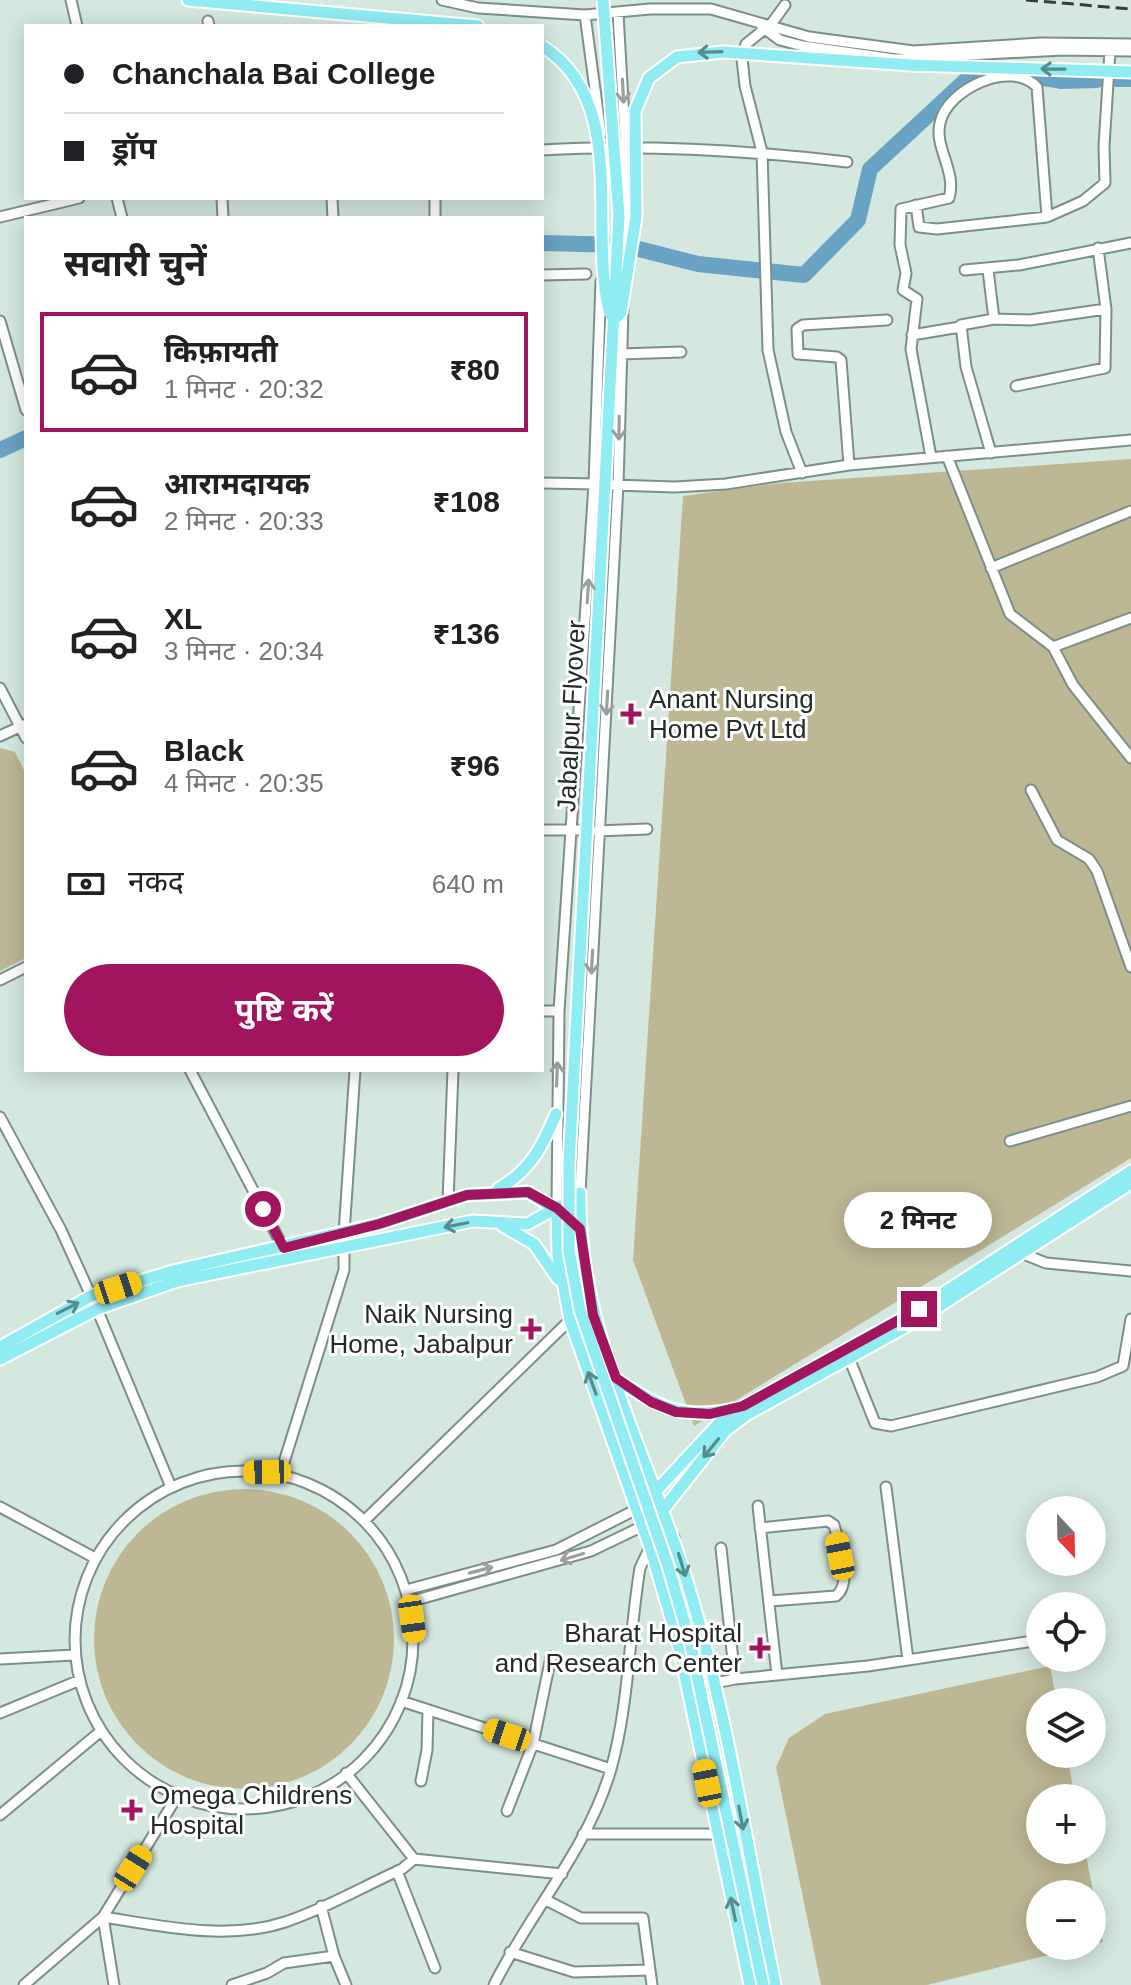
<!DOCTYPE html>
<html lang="hi">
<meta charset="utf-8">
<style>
:root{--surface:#fff;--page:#f2f2f2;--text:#202124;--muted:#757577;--line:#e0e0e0;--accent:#a1155f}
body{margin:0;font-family:Arial,"Noto Sans Devanagari",sans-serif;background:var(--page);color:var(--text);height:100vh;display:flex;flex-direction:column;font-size:30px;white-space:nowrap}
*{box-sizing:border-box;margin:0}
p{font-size:26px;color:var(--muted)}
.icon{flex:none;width:44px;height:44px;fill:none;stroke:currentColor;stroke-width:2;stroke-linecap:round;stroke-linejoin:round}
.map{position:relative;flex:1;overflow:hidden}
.sheet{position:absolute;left:24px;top:216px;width:520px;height:856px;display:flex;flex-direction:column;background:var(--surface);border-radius:0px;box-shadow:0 4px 20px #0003}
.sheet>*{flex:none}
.hud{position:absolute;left:24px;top:24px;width:520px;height:176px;border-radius:0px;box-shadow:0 4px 20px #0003;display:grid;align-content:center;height:176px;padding:0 40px;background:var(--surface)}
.needle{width:52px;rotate:158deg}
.tools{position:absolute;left:1026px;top:1496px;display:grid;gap:16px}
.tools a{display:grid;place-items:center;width:80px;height:80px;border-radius:50%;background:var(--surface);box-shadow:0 4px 20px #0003;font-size:40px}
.end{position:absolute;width:36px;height:36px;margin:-18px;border:10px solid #a1155f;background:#fff;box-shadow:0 0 0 4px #fff}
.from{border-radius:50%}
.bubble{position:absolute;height:56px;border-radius:28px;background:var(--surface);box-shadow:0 4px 20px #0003;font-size:26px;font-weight:700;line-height:56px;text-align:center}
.car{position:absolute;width:24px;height:48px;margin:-24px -12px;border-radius:10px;box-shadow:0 0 6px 2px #0007;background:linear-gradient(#f5c518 24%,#345 0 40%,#f5c518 0 76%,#345 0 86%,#f5c518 0)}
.hud b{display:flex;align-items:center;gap:28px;height:76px;font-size:30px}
.hud b+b{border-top:2px solid var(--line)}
.hud i{width:20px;height:20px;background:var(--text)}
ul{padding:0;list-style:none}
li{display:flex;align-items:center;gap:24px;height:120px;margin:0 16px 12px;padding:0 24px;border:4px solid transparent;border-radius:0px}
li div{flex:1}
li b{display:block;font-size:30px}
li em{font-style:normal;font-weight:700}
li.selected{border-color:var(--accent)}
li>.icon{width:72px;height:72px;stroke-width:1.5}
h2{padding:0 40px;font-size:36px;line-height:96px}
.pay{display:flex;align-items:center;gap:20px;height:88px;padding:0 40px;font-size:30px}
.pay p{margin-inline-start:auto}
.button{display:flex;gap:16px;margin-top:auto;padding:16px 40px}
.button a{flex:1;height:92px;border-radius:48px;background:var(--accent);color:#fff;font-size:32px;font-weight:700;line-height:92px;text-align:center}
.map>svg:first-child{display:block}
.green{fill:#beb794}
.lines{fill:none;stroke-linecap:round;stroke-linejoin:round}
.river{stroke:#69a3c4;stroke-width:16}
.minor-casing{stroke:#7c8f86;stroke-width:13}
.major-casing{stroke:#fff;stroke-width:15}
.minor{stroke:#fff;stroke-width:9}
.major{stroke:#8eecf2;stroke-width:11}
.rail{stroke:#353d3a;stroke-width:3;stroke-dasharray:12 6;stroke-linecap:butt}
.major-bridge-casing{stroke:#fff;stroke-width:15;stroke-linecap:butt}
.major-bridge{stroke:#8eecf2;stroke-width:11}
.oneway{stroke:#588b8c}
.oneway2{stroke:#9c9f9e}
.route{stroke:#a1155f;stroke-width:10}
.poi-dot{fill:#a1155f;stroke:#fff;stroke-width:3}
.labels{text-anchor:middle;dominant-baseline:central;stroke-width:6;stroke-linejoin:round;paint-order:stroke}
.poi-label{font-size:26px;fill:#232a27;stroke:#fff;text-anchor:start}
.street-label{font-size:26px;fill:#232a27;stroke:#fff}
</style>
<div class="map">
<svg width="1131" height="1985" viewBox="0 0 1131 1985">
<rect width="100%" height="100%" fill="#d4e8df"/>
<path class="green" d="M1131,459V1158L694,1426L633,1260L683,496L781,483Z
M0,748L15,752L26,774V958L0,971Z
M94 1639a150 150 0 1 1 300 0a150 150 0 1 1-300 0Z
M1050,1666L1057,1702H1040V1754H1067L1075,1798H1040V1850H1085L1103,1942L1092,1944V1894H1040V1946H1085L927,1985H821L776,1767L789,1738L825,1714Z"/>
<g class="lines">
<path class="river" d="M1116,79H1131
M542,243L623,245L698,264L804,275L858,220L870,169L965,81L1002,71L1062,81L1097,80
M0,450L26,438"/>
<g class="minor-casing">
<path id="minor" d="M71,0L77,26
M442,0L478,8L585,15L650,9H711L809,37L913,51L1041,43L1131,44
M785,5L772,23L746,44L742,59L745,86L762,152L768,350L786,432L802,473
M618,14L625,136L626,255
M585,15L601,134
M208,21L209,26
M762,27L780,40L803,46L894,59L1062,50L1131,51
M542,150C644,144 745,150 847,162
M117,198L122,218
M222,198L223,218
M332,198L333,218
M916,205L919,227L937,229L1047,217L1083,201L1105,183L1104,146L1110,51
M0,217L79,198
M435,218V198
M965,270L1019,265L1131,243
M988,270L994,319
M542,275L586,274
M0,321L26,410
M912,335L960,327
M621,354L681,352
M1016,386L1105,368L1106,309L1098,248
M991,453L966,367L961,325L994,319L1030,320L1106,309
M947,456L1010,614L1053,647L1073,685L1131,758
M931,457L911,349L917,299L903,290L906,273L900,245L901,209L949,198C957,171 934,148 940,123C947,89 1011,59 1037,87L1047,217
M849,465L841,360L837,357L798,354L797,329L803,325L887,320
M542,483L598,484
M613,485L675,487L726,484L849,465L1131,440
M991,568L1131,511
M1053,647L1131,618
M0,688L26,738
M0,736L26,724
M1031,790L1057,840L1089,859L1097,871L1131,967
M542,830H579
M597,831L647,829
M0,980L26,967
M542,1011H559
M190,1070L285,1251
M0,1117L61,1230L97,1309L171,1487
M1010,1141L1131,1106
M580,1193L618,485L623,309
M448,1202L453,1070
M557,1208L559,1011L594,484L601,281
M344,1233L355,1070
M1021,1253L1046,1263L1131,1271
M849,1358L875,1423L891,1426L1097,1377L1123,1366L1131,1319
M75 1640a169 169 0 1 1 338 0a169 169 0 1 1-338 0Z
M280,1475L344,1270V1247
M886,1487L908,1660
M758,1506L777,1675
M0,1507L95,1558
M364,1521L570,1320
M760,1528L828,1521L834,1525C839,1544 853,1583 836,1596L770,1601
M721,1548L735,1679
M406,1590L556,1550L637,1509
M409,1602L591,1551L643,1526
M0,1659L74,1655
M695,1687L735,1679L868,1666L1040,1640
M401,1701L611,1769
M0,1713L80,1680
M346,1773L414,1859L562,1874
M421,1781L427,1750L428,1710
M507,1811L533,1744L551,1657
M0,1815L101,1731
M583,1834H717
M397,1871L435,1968
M546,1900L581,1918H643L652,1985
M321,1906L334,1956L346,1985
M103,1917C162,1926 227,1941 285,1922C325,1909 364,1886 402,1869L414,1859
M103,1917L114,1985
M510,1952L574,1972L650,1970
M24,1985L103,1917L178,1795
M232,1985L267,1973L284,1963L334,1956
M494,1985C530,1912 588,1849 611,1769C629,1705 629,1634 640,1568L650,1547L674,1537"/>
</g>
<g class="major-casing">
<path id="major" d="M188,0L478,26
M498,1189C530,1171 542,1147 556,1114
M580,1193C577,1331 650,1457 689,1588C728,1717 748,1853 775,1985
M557,1208L558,1255L570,1320L650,1547L678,1642L750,1985
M503,1226L534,1244L558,1279
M0,1347L91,1296L173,1271L379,1224L467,1195L528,1192L562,1213
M0,1359L97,1309L177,1281L473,1221L527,1224L560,1206
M616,1379C658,1406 681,1421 733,1409
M652,1495L725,1417L919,1309L1131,1171
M659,1515L725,1431L746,1415L916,1321L1131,1183"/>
</g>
<use href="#minor" class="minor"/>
<use href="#major" class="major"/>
<path class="rail" d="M1026,0L1131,9"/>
<g class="major-bridge-casing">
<path id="major-bridge" d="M603,0L619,216L569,1164V1251L580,1310L668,1566L690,1642L763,1985
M542,46C631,102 587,231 610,314
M617,317L621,312L636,217L635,111L649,78L677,57L723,52L911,65L1131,72"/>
</g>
<use href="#major-bridge" class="major-bridge"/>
</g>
<defs><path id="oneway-shaft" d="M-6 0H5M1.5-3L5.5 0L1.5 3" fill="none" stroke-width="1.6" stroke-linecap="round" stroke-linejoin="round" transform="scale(2)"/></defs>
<g class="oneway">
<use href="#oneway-shaft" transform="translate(710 52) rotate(178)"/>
<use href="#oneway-shaft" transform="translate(1053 69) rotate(-179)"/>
<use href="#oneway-shaft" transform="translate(456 1225) rotate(169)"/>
<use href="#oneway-shaft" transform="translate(68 1308) rotate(-27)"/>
<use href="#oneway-shaft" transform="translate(592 1383) rotate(-110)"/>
<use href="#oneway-shaft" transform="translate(711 1448) rotate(129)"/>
<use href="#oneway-shaft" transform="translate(682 1565) rotate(73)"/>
<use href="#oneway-shaft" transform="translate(741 1818) rotate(79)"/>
<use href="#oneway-shaft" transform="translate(733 1909) rotate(-102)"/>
</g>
<g class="oneway2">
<use href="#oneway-shaft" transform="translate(623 91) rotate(87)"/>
<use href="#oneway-shaft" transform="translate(619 428) rotate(91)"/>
<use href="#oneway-shaft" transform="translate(588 591) rotate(-86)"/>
<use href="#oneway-shaft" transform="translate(607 703) rotate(93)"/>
<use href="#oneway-shaft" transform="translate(592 962) rotate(93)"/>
<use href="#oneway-shaft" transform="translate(557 1074) rotate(-88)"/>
<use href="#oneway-shaft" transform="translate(572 1557) rotate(163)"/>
<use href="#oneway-shaft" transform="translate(481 1570) rotate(-15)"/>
</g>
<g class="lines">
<path class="route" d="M263,1209L284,1248L379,1224L467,1195L528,1192L557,1208L580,1229L593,1315L616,1378L651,1402L676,1412L710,1414L743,1406L919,1309"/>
</g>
<g class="poi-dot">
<path d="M627 702h8v8h8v8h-8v8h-8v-8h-8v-8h8z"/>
<path d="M527 1317h8v8h8v8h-8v8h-8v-8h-8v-8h8z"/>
<path d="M756 1636h8v8h8v8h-8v8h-8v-8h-8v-8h8z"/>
<path d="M128 1798h8v8h8v8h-8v8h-8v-8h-8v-8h8z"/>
</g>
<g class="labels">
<g class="poi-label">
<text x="649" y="699">Anant Nursing<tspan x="649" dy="30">Home Pvt Ltd</tspan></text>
<text x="513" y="1314" text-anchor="end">Naik Nursing<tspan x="513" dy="30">Home, Jabalpur</tspan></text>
<text x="742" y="1633" text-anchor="end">Bharat Hospital<tspan x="742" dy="30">and Research Center</tspan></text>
<text x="150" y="1795">Omega Childrens<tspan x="150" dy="30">Hospital</tspan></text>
</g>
<g class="street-label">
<text transform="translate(571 716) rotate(-87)">Jabalpur Flyover</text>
</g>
</g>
</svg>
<div class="tools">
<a><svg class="needle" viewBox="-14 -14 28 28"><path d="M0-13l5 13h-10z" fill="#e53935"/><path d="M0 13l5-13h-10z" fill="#757577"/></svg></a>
<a><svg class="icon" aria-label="locate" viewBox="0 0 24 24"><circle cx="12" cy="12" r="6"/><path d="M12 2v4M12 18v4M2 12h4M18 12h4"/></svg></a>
<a><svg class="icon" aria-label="layers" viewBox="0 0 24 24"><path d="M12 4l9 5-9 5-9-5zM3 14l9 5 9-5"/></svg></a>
<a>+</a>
<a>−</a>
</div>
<i class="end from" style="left:263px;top:1209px"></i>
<i class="end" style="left:919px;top:1309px"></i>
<div class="bubble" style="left:844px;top:1192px;width:148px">2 मिनट</div>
<i class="car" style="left:118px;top:1288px;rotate:72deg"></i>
<i class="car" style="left:267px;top:1472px;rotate:269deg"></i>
<i class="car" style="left:840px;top:1556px;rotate:349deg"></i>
<i class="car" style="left:412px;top:1619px;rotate:172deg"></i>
<i class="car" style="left:507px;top:1735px;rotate:288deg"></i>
<i class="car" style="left:707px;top:1783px;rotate:349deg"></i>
<i class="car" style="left:133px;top:1868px;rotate:32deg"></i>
<div class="hud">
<b><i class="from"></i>Chanchala Bai College</b>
<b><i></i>ड्रॉप</b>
</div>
<section class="sheet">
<h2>सवारी चुनें</h2>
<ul>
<li class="selected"><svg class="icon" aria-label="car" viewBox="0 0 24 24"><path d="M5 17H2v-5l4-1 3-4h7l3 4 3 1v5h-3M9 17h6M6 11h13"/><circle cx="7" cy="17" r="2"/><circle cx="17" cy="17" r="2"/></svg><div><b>किफ़ायती</b><p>1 मिनट · 20:32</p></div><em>₹80</em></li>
<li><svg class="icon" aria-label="car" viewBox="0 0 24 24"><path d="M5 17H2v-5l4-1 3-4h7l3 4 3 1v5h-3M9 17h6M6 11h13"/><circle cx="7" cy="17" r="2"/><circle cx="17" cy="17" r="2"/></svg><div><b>आरामदायक</b><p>2 मिनट · 20:33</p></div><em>₹108</em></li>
<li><svg class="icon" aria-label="car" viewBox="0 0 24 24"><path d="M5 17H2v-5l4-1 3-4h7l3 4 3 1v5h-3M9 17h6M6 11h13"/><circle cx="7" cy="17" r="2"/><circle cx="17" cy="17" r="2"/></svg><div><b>XL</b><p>3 मिनट · 20:34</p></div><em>₹136</em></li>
<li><svg class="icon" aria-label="car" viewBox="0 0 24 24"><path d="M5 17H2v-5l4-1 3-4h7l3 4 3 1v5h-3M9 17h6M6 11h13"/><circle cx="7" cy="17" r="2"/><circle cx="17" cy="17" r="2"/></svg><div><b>Black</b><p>4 मिनट · 20:35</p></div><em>₹96</em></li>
</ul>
<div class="pay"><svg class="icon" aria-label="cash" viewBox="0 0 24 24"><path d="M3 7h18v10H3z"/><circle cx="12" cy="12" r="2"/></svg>नकद<p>640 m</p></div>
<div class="button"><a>पुष्टि करें</a></div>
</section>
</div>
